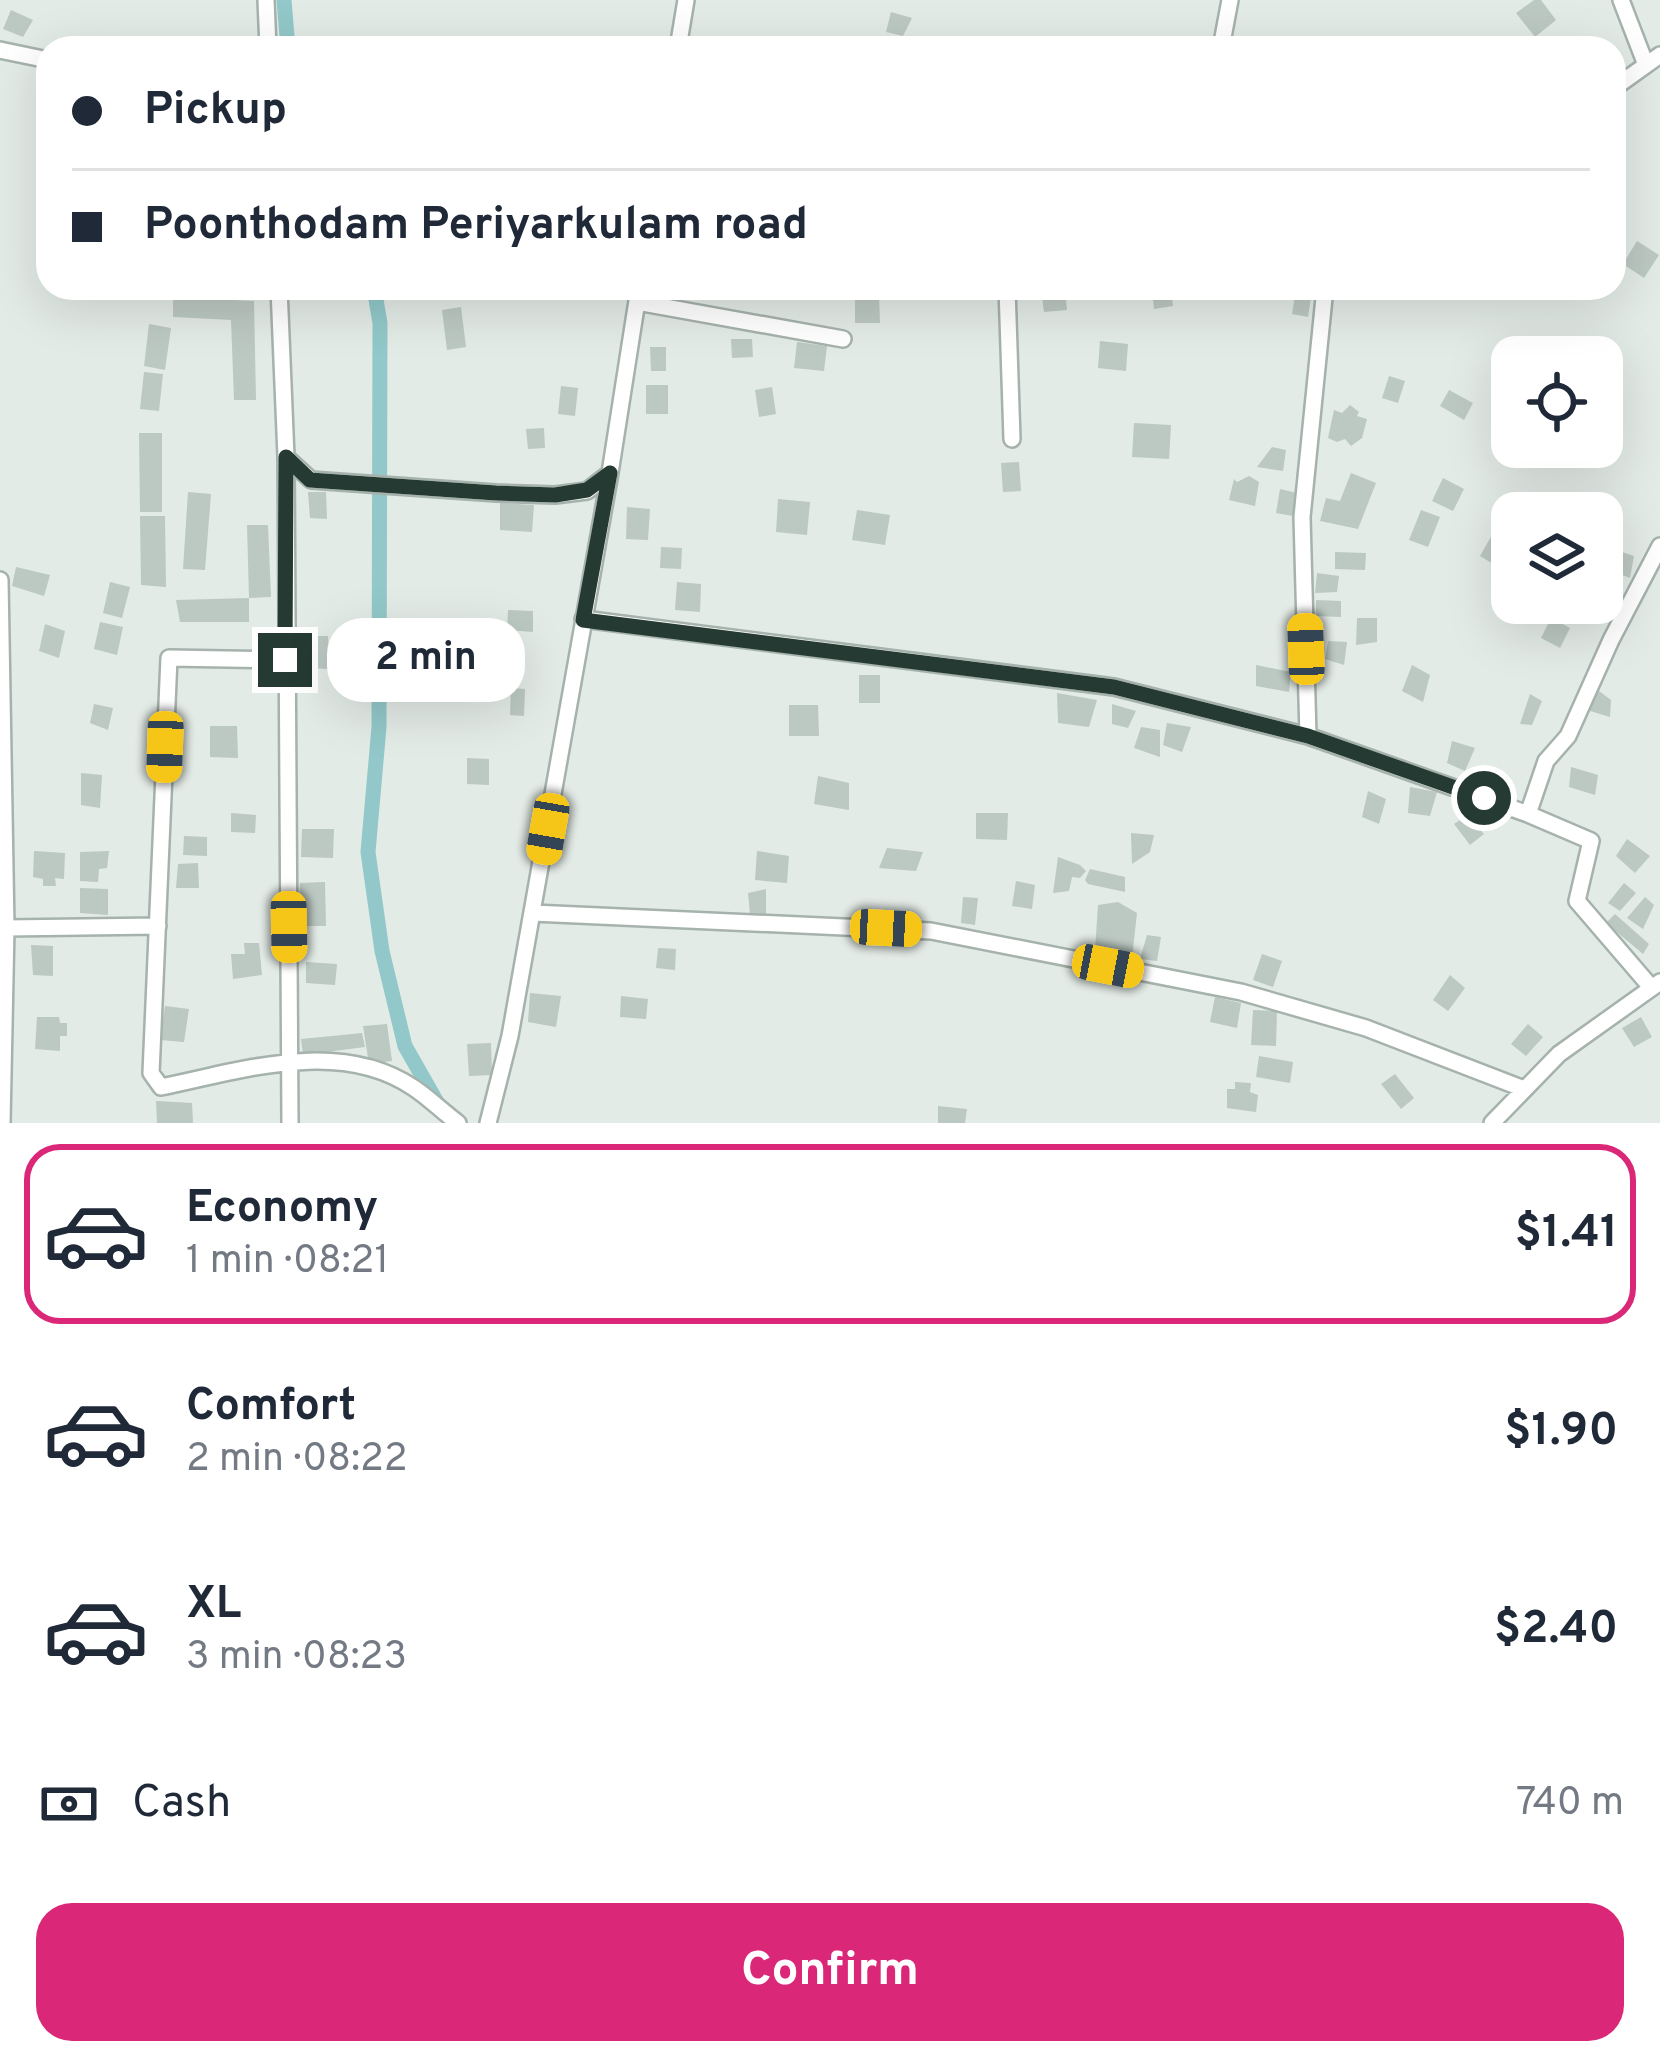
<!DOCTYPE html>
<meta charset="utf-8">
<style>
:root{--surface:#fff;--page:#f2f2f3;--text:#1f2937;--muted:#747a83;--line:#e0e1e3;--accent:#db2777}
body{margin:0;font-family:Overpass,sans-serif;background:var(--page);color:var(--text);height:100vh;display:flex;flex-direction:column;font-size:45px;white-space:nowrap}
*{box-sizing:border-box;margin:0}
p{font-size:39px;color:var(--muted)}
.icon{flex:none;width:66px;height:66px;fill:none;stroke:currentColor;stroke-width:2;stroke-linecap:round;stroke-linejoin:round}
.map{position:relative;height:1123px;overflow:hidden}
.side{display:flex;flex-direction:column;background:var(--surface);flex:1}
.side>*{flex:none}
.hud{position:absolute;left:36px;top:36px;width:1590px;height:264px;border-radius:36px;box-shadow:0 12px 48px #0002;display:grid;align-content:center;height:264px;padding:0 36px;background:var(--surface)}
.buttons{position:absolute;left:1491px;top:336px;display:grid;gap:24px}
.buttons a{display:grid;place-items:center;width:132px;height:132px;border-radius:24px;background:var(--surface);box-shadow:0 12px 48px #0002;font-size:60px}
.end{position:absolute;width:54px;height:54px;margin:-27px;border:15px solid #253a32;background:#fff;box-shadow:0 0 0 6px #fff}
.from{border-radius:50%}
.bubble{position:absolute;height:84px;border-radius:36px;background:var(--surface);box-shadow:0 12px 48px #0002;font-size:39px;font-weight:700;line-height:84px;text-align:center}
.car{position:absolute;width:36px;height:72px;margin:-36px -18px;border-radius:15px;box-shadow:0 0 9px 3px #0007;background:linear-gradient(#f5c518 24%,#345 0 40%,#f5c518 0 76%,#345 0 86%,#f5c518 0)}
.hud b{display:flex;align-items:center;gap:42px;height:114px;font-size:45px}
.hud b+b{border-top:3px solid var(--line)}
.hud i{width:30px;height:30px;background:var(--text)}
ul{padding:21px 0 0;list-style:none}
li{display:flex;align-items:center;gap:36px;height:180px;margin:0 24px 18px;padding:0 12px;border:6px solid transparent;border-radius:36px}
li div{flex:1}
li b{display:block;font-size:45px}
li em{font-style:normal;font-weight:700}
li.current{border-color:var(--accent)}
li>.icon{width:108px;height:108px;stroke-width:1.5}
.pay{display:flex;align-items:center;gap:30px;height:132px;padding:0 36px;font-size:45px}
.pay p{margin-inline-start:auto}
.button{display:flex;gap:24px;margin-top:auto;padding:24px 36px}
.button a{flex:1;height:138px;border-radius:36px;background:var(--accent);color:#fff;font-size:48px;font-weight:700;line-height:138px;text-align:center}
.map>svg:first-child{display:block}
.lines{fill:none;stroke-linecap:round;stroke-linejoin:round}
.canal{stroke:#92c8c9;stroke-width:15}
.building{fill:#bcc8c2}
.minor-casing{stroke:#a6b2ac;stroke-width:20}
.minor{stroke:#fff;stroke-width:15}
.route{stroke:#253a32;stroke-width:15}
</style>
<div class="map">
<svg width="1660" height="1123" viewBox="0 0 1660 1123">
<rect width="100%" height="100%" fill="#e3ebe6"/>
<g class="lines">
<path class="canal" d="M284,0L288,48
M374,288L380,323L379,727L368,852L382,951L405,1046L438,1104"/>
</g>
<path class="building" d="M1534,0H1541L1556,20L1535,37L1516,13Z
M11,10L33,20L23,37L3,29Z
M891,12L912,18L903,36L886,32Z
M1637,241L1659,255L1644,278L1623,264Z
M1041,288H1065L1067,310L1044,312Z
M1152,288H1171L1173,306L1154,309Z
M1296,288L1312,291L1308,317L1292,314Z
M855,293H879L880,323H855Z
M173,297L254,301L256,400H234L231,320L173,317Z
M461,307L466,347L447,350L442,310Z
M149,324L171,328L165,370L144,366Z
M731,339H752L753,357L732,358Z
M1100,341L1128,344L1126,371L1098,368Z
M797,342L827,346L824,371L794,368Z
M650,347H666V371H651Z
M144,372L163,374L159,411L140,409Z
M1389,376L1405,381L1398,403L1382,398Z
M646,385H668V414H646Z
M561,386L578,388L575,416L558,414Z
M772,387L776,414L759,417L755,390Z
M1449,390L1473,403L1464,420L1440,406Z
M1350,405L1359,412L1357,416L1367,419L1362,438L1351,446L1345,439L1337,442L1328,438L1334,410L1342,413Z
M1134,423L1171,425L1169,459L1132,457Z
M544,428L545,448L528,449L526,429Z
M139,433H162V512H140Z
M1272,447L1286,450L1283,471L1257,467Z
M1019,462L1021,491L1003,492L1001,463Z
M1351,473L1376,483L1358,529L1320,521L1326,498L1340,501Z
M1249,476L1259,482L1255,506L1229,500L1234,479L1237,482Z
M1443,478L1464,489L1453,511L1432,501Z
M1280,489L1297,493L1293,516L1276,513Z
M188,492L211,494L205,570L183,569Z
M308,492H326L327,519L310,518Z
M778,499L810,502L807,535L776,532Z
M500,503L534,505L532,532L500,530Z
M627,507L650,509L648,540L626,539Z
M857,510L890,515L885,545L852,540Z
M1421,510L1440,517L1428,547L1409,540Z
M140,516H165L166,587L141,585Z
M247,525H268L271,597L249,598Z
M1496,528L1511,537L1495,565L1480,556Z
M661,547L682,548L681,569L660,568Z
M1616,550L1634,556L1630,578L1609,570Z
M1335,552L1366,553L1365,570L1335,569Z
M16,567L50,575L44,596L12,586Z
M1317,573L1339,576L1337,592L1315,593Z
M110,582L130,587L122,618L103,613Z
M677,582L701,584L700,612L675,610Z
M249,598V622H180L176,600Z
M1316,600L1341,601V617L1316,616Z
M508,610L533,611V632L507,630Z
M1357,618H1377V642L1356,645Z
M1551,618L1570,628L1560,648L1541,638Z
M100,622L123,627L117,655L94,649Z
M45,624L65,631L59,658L39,651Z
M303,636H328L330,669L304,668Z
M519,641L523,663L506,666L502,645Z
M1328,641L1347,642L1344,665L1325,659Z
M1256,665L1291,672L1289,692L1256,686Z
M1412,665L1430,675L1423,702L1402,691Z
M859,675H880V703H859Z
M511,688L525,689L524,716L510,715Z
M1595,688L1611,700L1610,717L1587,710Z
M1057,693L1097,700L1089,727L1058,723Z
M1530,694L1542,701L1532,725L1520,724Z
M94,704L113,708L108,730L90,723Z
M1112,704L1136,711L1128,728L1112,724Z
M789,705H818L819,736H789Z
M1167,723L1191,727L1182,752L1163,745Z
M210,726H237L238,758L210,757Z
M1141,727L1160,730V757L1134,748Z
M1452,741L1475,748L1465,771L1447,763Z
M467,758L489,759V785L467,784Z
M1571,767L1598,775L1595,795L1569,787Z
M81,773L102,775L100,808L81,805Z
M818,776L849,783V810L814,804Z
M1410,787L1437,792L1430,816L1408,813Z
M1368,791L1386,799L1379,824L1362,817Z
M231,813L256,815L255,833L231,832Z
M976,813H1008L1007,840L976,839Z
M1467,815L1484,834L1470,845L1454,824Z
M302,829H334L333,858L301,857Z
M1131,833L1154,835L1150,852L1132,864Z
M184,836L207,837V856L183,855Z
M1627,839L1650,856L1635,873L1616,856Z
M887,848L923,852L916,871L879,868Z
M34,851L65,853L64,879L55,878L56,886H43V879L33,877Z
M109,851L107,868L99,869L98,882L80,881V852Z
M757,851L789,856L787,883L755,880Z
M1058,857L1080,865L1086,871L1080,878L1072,877L1069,891L1053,893Z
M198,863L199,888H176L178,864Z
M1090,869L1125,877V892L1088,884L1085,880Z
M1016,881L1035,885L1032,909L1012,906Z
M325,882L326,926H298L300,883Z
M1624,883L1636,893L1620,911L1608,903Z
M80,888L108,889V915L80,913Z
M766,889V916L750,914L748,893Z
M963,897L978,898L975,925L961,923Z
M1645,897L1654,905L1643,929L1627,918Z
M1118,902L1137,913L1132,958L1095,950L1098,905Z
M1615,914L1649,944L1643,954L1606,923Z
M1147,935L1161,937L1157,961L1140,959Z
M244,943H259L262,975L233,979L231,954H245Z
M31,945L53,946V976L33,975Z
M658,948L676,949L675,970L656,968Z
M1262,954L1282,961L1273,987L1253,980Z
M306,962L337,964L335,985L306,983Z
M1450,975L1465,988L1448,1011L1433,1000Z
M530,993L561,996L556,1027L528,1022Z
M621,996L648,999L646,1019L620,1017Z
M1215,997L1241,1003L1237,1028L1210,1022Z
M165,1006L189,1009L184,1042L160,1040Z
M1253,1010L1277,1011L1276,1046L1251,1045Z
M37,1017H59L60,1023H67V1036H60V1051L35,1049Z
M1641,1017L1652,1037L1634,1047L1622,1028Z
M387,1024L392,1061L369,1064L363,1026Z
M1528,1024L1543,1037L1526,1056L1511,1044Z
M362,1033L365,1047L303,1055L301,1039Z
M491,1043L492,1075L469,1076L467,1044Z
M1259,1056L1293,1062L1290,1083L1256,1077Z
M1395,1074L1414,1098L1401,1109L1381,1084Z
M1235,1082L1251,1083L1250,1092L1258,1095L1256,1112L1227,1108V1089H1235Z
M156,1101L192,1103L193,1123H157Z
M938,1106L967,1109L965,1123H938Z"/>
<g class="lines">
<g class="minor-casing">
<path id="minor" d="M266,0L268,48
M1621,0L1646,65
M678,48L686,0
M1221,48L1230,0
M0,50L48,60
M1614,88L1660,55
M279,288L286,457L290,1123
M1007,288L1012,439
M637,302L843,339
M286,457L311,480L496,493L555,495L587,491L610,473L639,288
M0,580L6,928L2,1123
M583,619L1114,687L1308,736L1528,814L1591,841L1577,901L1650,986
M285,660L169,658L151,1073L161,1087C241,1071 339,1037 414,1088C429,1098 443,1112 458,1123
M1308,736L1302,517L1325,288
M1528,814L1546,761L1568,736L1611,640L1660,546
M533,913L931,931L1241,992L1366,1028L1524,1089
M6,928L158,926
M488,1123L510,1036L610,473
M1492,1123L1559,1054L1660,982"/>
</g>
<use href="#minor" class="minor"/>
</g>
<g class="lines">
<path class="route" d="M285,660L286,457L310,480L496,493L555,495L587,490L610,473L583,620L1114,687L1308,736L1484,798"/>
</g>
</svg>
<div class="buttons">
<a><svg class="icon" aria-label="locate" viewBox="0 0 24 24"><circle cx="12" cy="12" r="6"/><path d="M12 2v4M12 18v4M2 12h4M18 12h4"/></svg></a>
<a><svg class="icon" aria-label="layers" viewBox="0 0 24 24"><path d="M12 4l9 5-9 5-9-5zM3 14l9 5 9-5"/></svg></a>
</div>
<i class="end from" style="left:1484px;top:798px"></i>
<i class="end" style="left:285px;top:660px"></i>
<div class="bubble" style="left:327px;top:618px;width:198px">2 min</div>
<i class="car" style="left:1306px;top:649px;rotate:358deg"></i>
<i class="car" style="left:165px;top:747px;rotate:182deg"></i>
<i class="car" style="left:548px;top:829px;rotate:190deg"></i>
<i class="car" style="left:289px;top:927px;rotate:179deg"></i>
<i class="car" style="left:886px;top:928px;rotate:93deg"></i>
<i class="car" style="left:1108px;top:966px;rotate:101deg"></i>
<div class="hud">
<b><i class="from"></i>Pickup</b>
<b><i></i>Poonthodam Periyarkulam road</b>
</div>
</div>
<section class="side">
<ul>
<li class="current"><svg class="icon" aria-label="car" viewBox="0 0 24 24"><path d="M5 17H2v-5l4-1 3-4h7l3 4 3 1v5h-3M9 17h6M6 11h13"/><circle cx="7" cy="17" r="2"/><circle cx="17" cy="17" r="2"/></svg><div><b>Economy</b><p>1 min · 08:21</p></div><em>$1.41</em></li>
<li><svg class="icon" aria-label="car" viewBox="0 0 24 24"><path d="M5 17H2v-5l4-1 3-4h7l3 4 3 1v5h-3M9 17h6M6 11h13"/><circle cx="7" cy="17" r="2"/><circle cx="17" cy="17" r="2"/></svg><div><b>Comfort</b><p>2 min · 08:22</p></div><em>$1.90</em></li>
<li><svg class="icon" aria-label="car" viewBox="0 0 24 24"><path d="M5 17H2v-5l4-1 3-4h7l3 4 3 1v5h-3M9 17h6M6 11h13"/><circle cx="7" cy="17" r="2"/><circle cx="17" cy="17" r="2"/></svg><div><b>XL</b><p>3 min · 08:23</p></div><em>$2.40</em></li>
</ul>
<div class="pay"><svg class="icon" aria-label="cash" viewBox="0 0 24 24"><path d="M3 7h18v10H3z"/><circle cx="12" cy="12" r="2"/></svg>Cash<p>740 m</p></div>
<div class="button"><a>Confirm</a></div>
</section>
